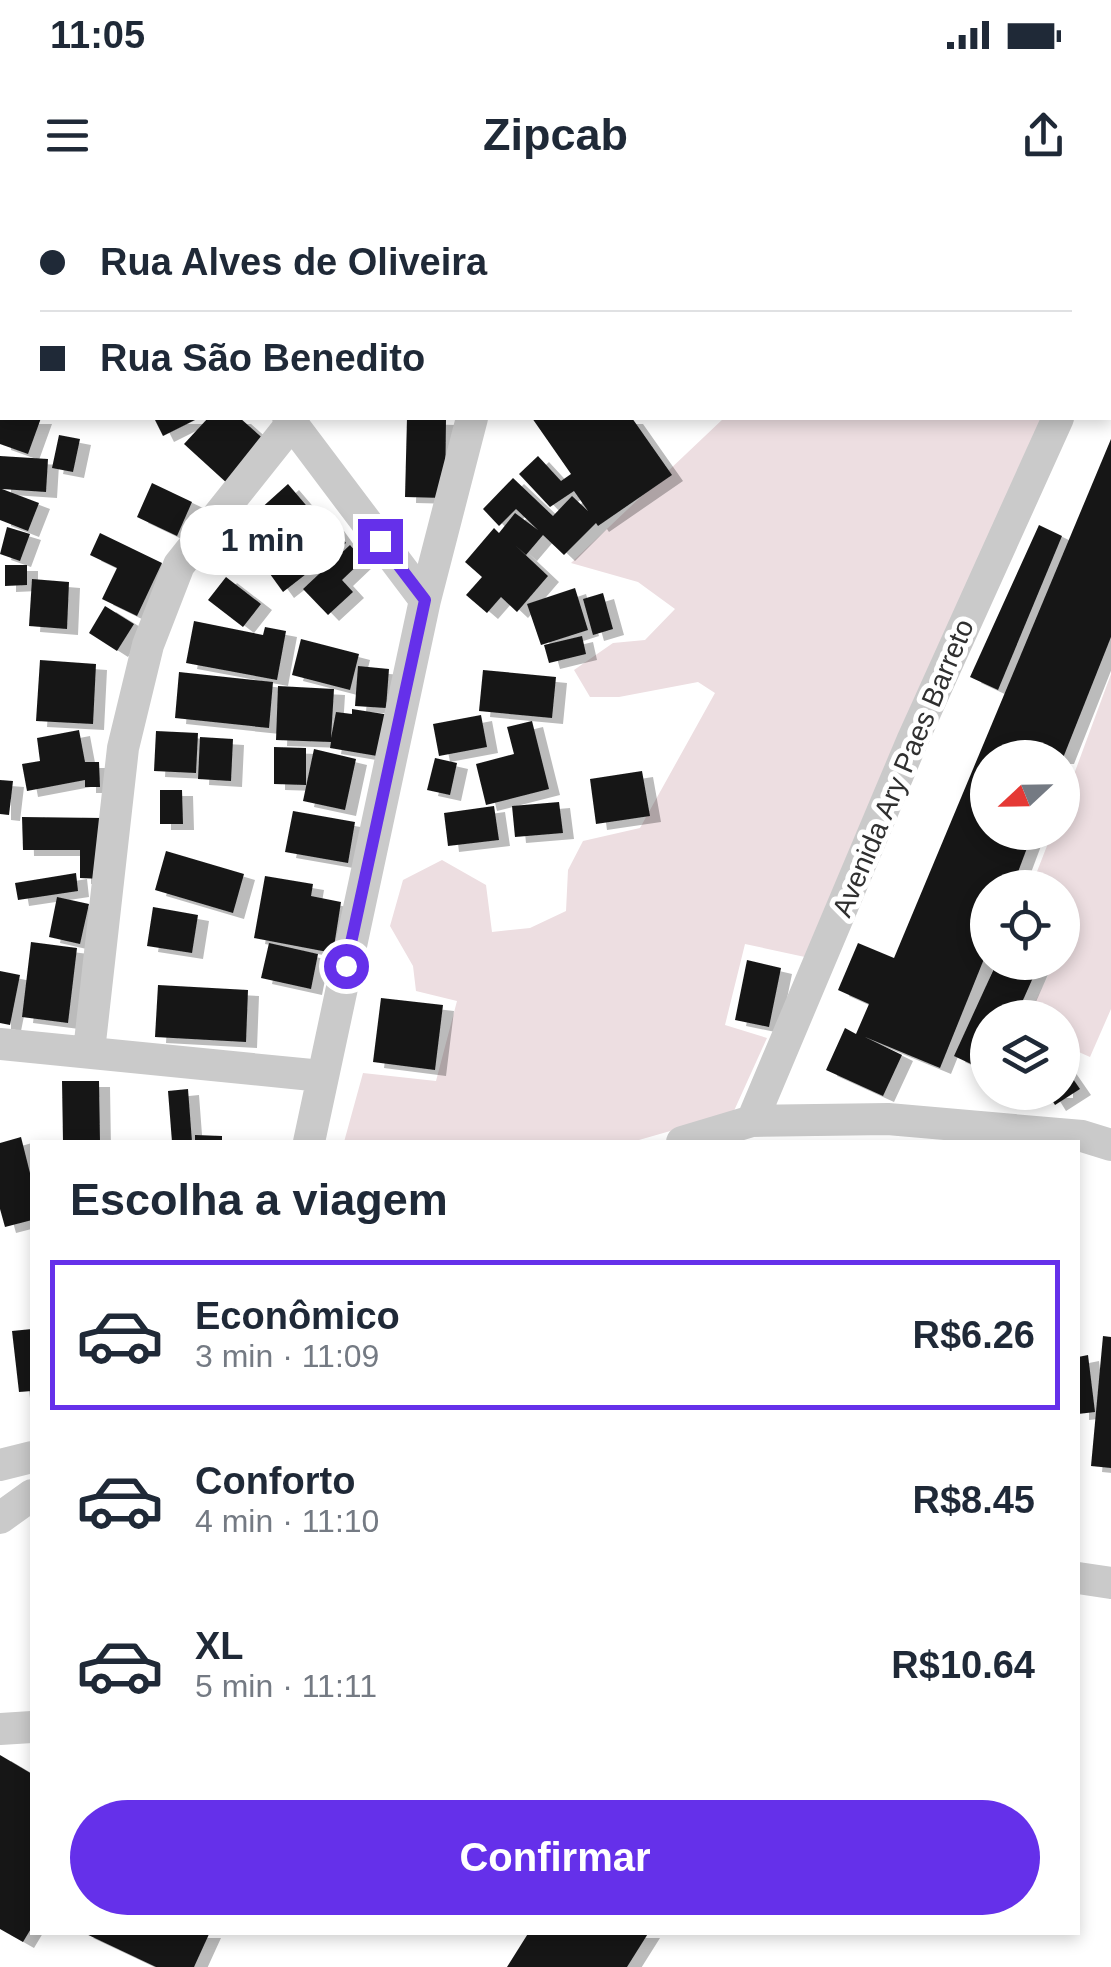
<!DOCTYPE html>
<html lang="pt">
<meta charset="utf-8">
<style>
:root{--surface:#fff;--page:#f6f6f7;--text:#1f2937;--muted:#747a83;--line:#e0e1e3;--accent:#6530ea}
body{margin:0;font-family:Helvetica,sans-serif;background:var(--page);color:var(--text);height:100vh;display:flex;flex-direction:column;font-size:38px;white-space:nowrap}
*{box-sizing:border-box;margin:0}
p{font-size:32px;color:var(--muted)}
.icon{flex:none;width:55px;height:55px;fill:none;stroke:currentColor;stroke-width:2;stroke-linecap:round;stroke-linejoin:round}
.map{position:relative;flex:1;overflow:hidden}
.panel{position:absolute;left:30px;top:940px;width:1050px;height:795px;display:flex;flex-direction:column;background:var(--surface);border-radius:0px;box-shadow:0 5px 15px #0003}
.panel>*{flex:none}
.banner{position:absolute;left:0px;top:0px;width:1112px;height:220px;box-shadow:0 5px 15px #0003;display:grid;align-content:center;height:220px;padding:0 40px;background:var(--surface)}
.needle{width:65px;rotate:248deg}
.tools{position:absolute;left:970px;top:540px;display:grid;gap:20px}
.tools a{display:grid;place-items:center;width:110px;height:110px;border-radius:50%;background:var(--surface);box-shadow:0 5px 15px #0003;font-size:50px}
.end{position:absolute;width:45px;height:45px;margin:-22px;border:12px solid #6530ea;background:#fff;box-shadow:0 0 0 5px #fff}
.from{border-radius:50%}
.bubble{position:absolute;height:70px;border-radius:35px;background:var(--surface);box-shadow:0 5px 15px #0003;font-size:32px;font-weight:800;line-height:70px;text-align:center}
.banner b{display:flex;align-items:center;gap:35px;height:95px;font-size:38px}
.banner b+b{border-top:2px solid var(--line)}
.banner i{width:25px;height:25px;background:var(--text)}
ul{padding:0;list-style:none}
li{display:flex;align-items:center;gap:30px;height:150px;margin:0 20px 15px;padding:0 20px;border:5px solid transparent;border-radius:0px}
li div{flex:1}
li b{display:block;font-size:38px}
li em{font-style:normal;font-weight:800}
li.on{border-color:var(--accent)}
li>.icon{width:90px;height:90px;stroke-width:1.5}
h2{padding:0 40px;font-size:45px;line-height:120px}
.primary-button{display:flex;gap:20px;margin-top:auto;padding:20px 40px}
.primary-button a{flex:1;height:115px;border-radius:60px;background:var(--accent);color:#fff;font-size:40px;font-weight:800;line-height:115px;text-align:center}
.status{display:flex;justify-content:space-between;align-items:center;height:70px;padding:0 50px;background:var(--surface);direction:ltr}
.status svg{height:28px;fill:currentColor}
header{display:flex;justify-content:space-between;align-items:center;height:130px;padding:0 40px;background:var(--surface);font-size:45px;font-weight:800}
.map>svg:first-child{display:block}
.green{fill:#eddee1}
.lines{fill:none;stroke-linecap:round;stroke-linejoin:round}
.stream{stroke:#d3edca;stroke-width:10}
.building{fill:#171717;filter:url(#shadow)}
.street{stroke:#cacaca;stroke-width:32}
.route{stroke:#6530ea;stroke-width:12}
.labels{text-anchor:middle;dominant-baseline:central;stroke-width:10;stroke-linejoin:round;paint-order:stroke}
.street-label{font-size:28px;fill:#303030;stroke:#fff}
</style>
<div class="status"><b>11:05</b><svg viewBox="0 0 49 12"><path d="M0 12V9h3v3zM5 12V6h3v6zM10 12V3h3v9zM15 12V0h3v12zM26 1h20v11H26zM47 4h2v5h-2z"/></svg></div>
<header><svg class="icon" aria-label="menu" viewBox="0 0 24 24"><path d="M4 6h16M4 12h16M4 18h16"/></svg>Zipcab<svg class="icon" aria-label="share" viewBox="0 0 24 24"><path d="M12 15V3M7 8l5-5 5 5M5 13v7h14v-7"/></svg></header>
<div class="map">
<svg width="1111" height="1767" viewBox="0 0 1111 1767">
<defs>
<filter id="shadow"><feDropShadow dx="11" dy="6" stdDeviation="0" flood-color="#0004"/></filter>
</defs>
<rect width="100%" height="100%" fill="#fff"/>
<path class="green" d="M254,0H505L255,2Z
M792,0H1008L795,2Z
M724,218H1048L805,757L745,744L725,825L767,838L733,913L632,942H344L363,873L436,881L457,801L416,791L413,766L390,726L403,680L442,660L486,685L492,732L530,728L566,711L568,670L583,641L640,628L715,493L698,482L619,497H590L574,470L613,443L645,440L675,409L638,382L571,363Z
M1111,474V809L1090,857L1063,845L1062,818L1028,817L1054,763L1062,762V688L1031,687L1052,633L1062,632L1063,604Z"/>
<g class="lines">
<path class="stream" d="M957,0L958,2"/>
</g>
<path class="building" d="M0,218H41L28,254L0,244Z
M154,218H199L163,236Z
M208,218H240L268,243L229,285L184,244Z
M407,218L446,219L445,298L405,297Z
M532,218H632L672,275L598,326L596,323L564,355L543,335L526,355L515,345L548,376L517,412L501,397L487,413L466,395L482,377L465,362L494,328L499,333L515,313L538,330L516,309L499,326L483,309L513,278L553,316L572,296L588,311L574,291L550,307L519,274L538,256L561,281L571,274Z
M59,235L80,239L73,272L52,268Z
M1111,239V437L1063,558H988V632H1033L1012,688H988V749L940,868L865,837L902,855L883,896L826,870L845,828L856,834L869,804L838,790L858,743L894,758Z
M0,256L48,259L46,292L2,289L39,303L28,331L0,320Z
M152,283L192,302L177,336L137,317Z
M288,284L311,311L262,356L238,329Z
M333,325L346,343L283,392L270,374Z
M1039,325L1062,336L998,490L970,477Z
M7,327L30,334L20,361L0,354Z
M100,333L162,363L137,416L102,399L117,368L90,355Z
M350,345L363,360L342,380L353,392L328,415L303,389Z
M5,365H27V385L5,386Z
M226,377L261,404L243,427L208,400Z
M32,379L69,382L67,429L29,426Z
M575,388L588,430L541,445L527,404Z
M603,393L613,429L593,435L583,399Z
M105,406L134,424L117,451L89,433Z
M194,421L263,435L265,427L286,431L277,480L186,463Z
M582,436L586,454L549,463L544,445Z
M301,439L359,454L350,490L292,475Z
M40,460L96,464L93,524L36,521Z
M358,466L389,469L386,508L355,506Z
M483,470L556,477L552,518L479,511Z
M179,472L273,482L269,528L175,518Z
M278,486L334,489L331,538L336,512L352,514V509L390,515L383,557L330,548L331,542L276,540Z
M481,515L487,547L439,556L433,524Z
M532,521L549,589L486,605L476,564L514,554L507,527Z
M79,530L85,562H99L100,587H85V580L27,591L22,564L40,561L37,538Z
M156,531L198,533L196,573L154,571Z
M200,537L233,539L231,581L198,579Z
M274,547L306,548V585L274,584Z
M314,549L356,559L345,610L303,601Z
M435,558L457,563L450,595L427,590Z
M642,571L650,616L596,624L590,579Z
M0,580L13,581L9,615L0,614Z
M160,590H182L183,624H160Z
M559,602L563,633L515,637L512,606Z
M494,606L499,640L448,646L444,613Z
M293,611L355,622L348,663L285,652Z
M22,617L103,618L102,679L80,678V650H23Z
M166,651L244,674L233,713L155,690Z
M76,673L78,691L18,700L15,683Z
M265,676L313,684L311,696L341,702L333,753L254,738Z
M57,697L89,704L80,744L49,737Z
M153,707L198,715L192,753L147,746Z
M31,742L77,748L68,823L22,817Z
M269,743L318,754L311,789L261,778Z
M747,760L781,768L769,827L735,820Z
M997,762H1040L1015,818H988V872L954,856Z
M0,771L20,775L10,825L0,823Z
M158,785L248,790L246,842L155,837Z
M381,798L443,805L435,870L373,862Z
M1062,863L1080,889L1055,905L1047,892H1062Z
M62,881H99L100,942H63Z
M188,889L192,942H172L168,891Z
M195,935L222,936V942H195Z
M21,937L32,981V1020L5,1027L0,1009V943Z
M32,1129V1191L19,1192L12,1131Z
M1103,1136L1111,1137V1268L1091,1266Z
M1088,1155L1095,1212L1078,1214V1157Z
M0,1555L32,1574V1727L23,1742L0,1729Z
M82,1732H210L194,1767H156Z
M529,1732H649L627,1767H507Z"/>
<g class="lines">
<path class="street" d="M140,0L142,2
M529,2V0
M1110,102L1111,100
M288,218L425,400
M0,844L322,876
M89,851L123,548L148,445L179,365L292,223
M752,921L913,539L1058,218
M309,942L425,400L472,218
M682,942L752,921L888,919L1082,936L1111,945
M0,1265L32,1257
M0,1318L32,1295
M1078,1378L1111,1383
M0,1529L32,1527"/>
</g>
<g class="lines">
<path class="route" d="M346,766L425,400L380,341"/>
</g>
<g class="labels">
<g class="street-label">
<text transform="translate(903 568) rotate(-67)">Avenida Ary Paes Barreto</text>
</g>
</g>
</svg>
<div class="tools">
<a><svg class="needle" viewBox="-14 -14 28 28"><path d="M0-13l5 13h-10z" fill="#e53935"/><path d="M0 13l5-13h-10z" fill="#747a83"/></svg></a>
<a><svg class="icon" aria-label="locate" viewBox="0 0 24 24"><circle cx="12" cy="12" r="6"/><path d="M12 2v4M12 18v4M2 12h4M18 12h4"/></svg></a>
<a><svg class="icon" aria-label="layers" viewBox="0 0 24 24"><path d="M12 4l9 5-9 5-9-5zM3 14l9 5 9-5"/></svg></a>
</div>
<i class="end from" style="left:346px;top:766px"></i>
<i class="end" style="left:380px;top:341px"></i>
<div class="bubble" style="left:180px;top:305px;width:165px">1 min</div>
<div class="banner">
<b><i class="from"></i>Rua Alves de Oliveira</b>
<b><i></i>Rua São Benedito</b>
</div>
<section class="panel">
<h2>Escolha a viagem</h2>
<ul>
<li class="on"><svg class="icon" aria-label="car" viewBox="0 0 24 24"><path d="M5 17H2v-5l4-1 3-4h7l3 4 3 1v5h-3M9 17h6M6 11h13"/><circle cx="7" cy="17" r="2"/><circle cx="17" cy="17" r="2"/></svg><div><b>Econômico</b><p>3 min · 11:09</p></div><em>R$6.26</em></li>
<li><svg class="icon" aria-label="car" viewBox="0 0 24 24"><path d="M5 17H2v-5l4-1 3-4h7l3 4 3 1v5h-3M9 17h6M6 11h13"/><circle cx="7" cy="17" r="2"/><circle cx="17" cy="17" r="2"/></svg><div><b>Conforto</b><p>4 min · 11:10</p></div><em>R$8.45</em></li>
<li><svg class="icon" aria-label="car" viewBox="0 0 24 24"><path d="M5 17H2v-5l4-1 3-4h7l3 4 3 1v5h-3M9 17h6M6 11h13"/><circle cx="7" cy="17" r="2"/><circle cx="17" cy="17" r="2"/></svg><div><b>XL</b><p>5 min · 11:11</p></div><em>R$10.64</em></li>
</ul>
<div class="primary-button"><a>Confirmar</a></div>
</section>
</div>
